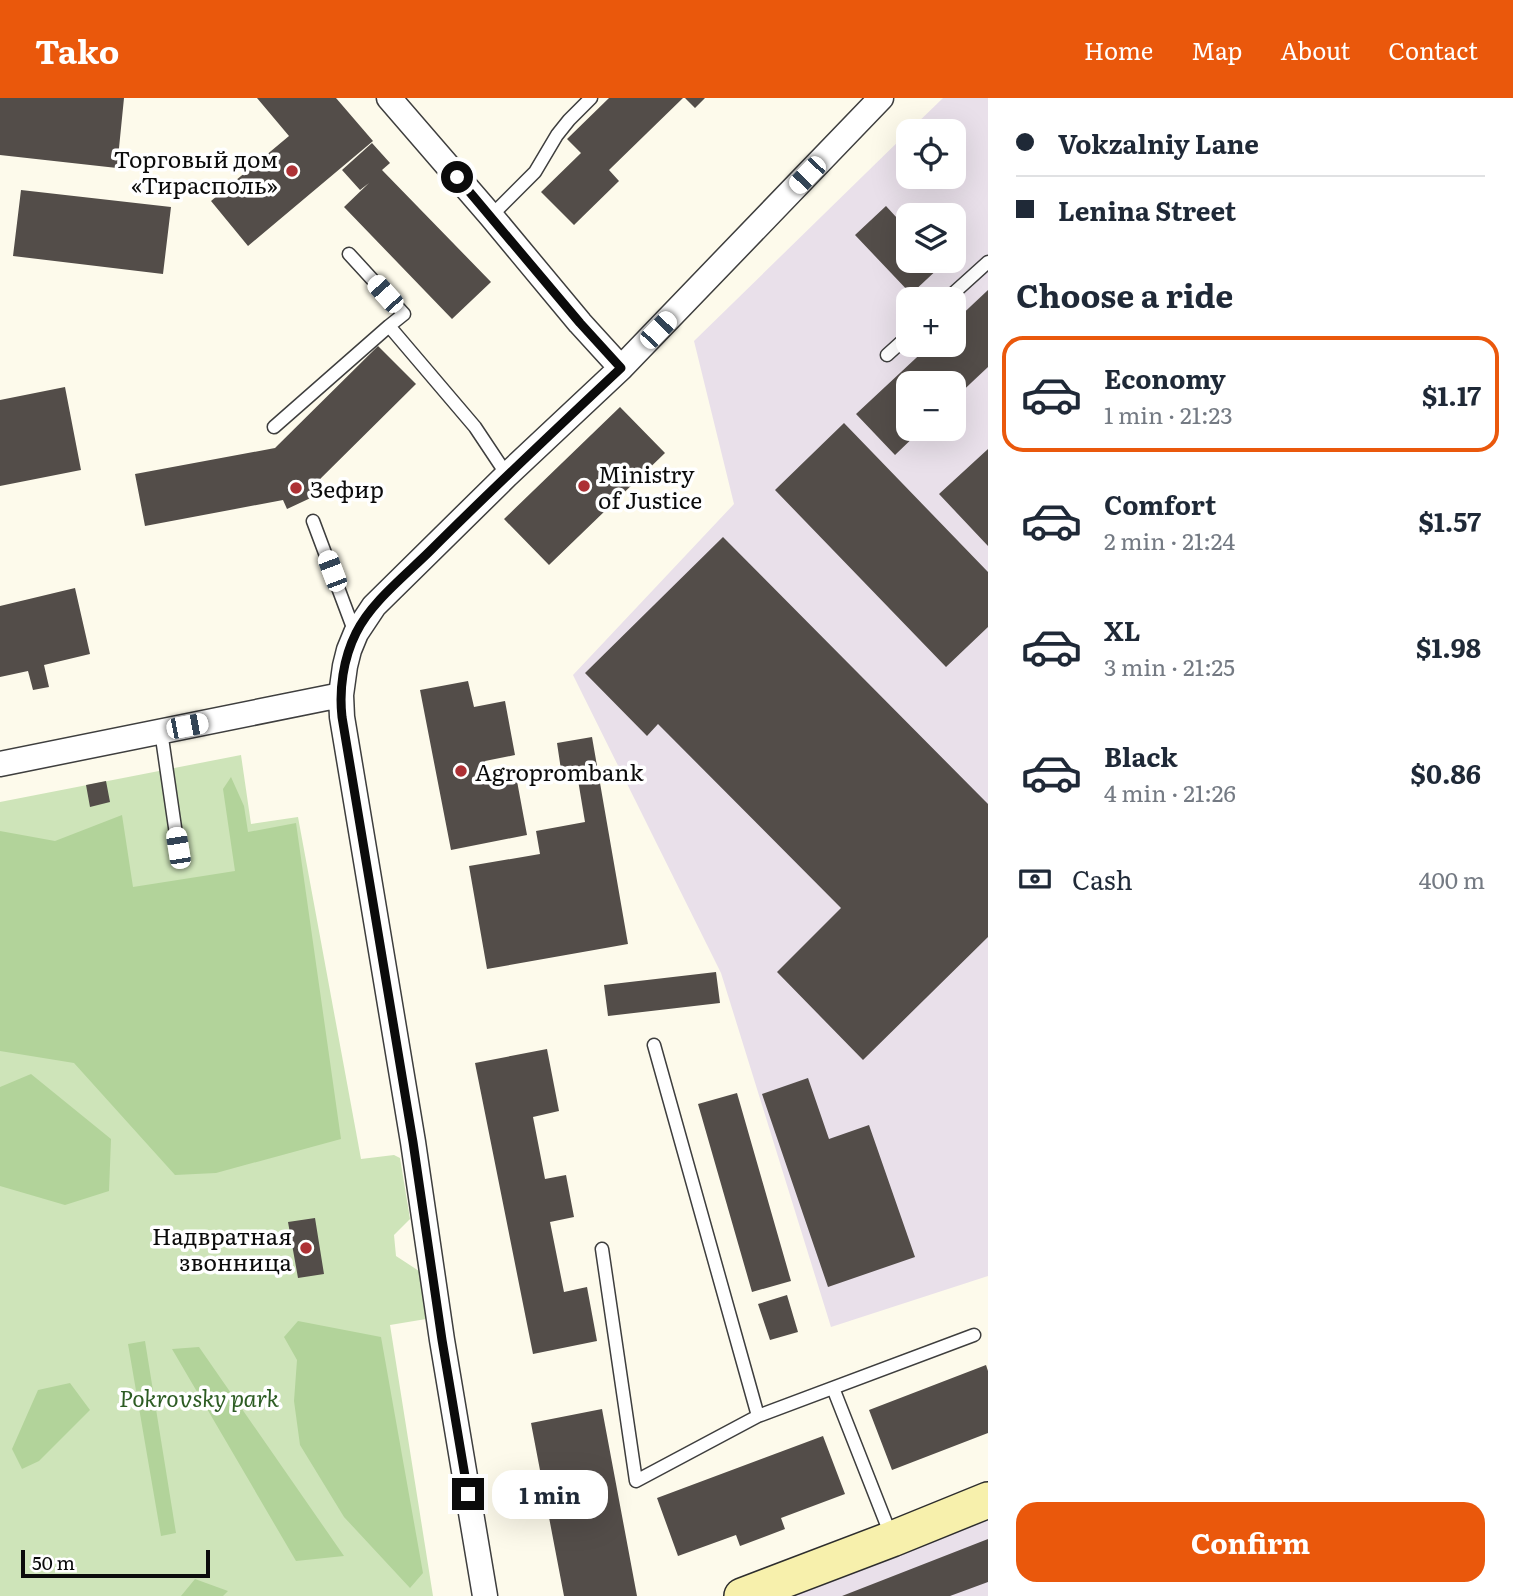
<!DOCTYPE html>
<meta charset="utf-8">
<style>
:root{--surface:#fff;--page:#f6f6f7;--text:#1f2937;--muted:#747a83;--line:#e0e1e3;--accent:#ea580c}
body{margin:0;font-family:Literata,serif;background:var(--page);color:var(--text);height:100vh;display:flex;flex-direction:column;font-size:26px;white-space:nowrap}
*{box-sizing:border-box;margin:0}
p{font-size:23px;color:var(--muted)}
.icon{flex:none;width:38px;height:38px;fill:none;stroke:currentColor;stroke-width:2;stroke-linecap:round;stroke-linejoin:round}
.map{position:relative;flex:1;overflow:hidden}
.side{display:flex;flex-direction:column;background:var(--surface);width:525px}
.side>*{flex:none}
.hud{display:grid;align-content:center;height:154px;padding:0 28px;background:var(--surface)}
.controls{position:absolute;left:896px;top:21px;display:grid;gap:14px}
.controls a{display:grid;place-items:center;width:70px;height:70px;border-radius:14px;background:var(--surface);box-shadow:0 7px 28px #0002;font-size:35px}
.scale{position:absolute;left:21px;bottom:18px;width:189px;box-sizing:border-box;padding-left:7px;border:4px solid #0b0b0b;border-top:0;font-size:19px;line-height:24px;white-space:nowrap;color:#0b0b0b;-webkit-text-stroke:5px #fff;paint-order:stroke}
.end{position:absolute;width:32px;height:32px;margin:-16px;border:9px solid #0b0b0b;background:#fff;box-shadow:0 0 0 4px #fff}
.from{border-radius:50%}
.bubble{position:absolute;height:49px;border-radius:21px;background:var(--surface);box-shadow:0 7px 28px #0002;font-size:23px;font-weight:700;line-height:49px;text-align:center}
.car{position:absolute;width:21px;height:42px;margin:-21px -10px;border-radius:9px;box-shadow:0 0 5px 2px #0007;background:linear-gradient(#fff 24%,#345 0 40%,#fff 0 76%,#345 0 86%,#fff 0)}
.hud b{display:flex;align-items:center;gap:24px;height:66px;font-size:26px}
.hud b+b{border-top:2px solid var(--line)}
.hud i{width:18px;height:18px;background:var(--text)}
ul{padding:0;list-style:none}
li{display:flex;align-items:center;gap:21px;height:116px;margin:0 14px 10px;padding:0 14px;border:4px solid transparent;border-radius:21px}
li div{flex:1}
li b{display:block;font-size:26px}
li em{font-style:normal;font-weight:700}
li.current{border-color:var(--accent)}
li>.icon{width:63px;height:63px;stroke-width:1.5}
h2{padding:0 28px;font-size:32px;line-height:84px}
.pay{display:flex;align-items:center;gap:18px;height:77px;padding:0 28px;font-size:26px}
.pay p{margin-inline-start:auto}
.button{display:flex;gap:14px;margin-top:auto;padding:14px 28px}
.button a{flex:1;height:80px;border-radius:21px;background:var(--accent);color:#fff;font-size:28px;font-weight:700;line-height:80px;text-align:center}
header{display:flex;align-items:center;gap:42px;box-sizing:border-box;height:98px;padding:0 35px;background:var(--accent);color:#fff}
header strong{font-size:33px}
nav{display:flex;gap:38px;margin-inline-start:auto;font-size:24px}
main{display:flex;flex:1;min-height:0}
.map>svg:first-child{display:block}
.industrial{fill:#e9e0ea;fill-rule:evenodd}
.green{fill:#cee4b9}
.forest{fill:#b2d39a}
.building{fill:#534d49}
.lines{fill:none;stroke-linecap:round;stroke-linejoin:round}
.lane-casing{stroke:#3e3e3e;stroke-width:15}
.street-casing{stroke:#3e3e3e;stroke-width:27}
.secondary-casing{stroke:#2d2d2d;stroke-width:38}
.lane{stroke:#fff;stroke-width:12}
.street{stroke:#fff;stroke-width:24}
.secondary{stroke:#f7f0ac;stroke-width:35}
.route{stroke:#0b0b0b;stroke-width:9}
.poi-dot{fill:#ad3135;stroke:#fff;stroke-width:2.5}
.labels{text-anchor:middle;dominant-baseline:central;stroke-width:7;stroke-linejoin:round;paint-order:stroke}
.poi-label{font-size:23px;fill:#0b0b0b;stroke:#fff;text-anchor:start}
.park-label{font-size:23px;font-style:italic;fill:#2d5c23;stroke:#fff}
</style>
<header>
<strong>Tako</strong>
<nav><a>Home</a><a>Map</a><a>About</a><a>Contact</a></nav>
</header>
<main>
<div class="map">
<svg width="988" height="1498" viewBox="0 0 988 1498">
<rect width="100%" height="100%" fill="#fdfaeb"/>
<path class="industrial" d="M943,0H988V1178L831,1229L721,875L573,577L734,406L694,243L908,34V79H954V33H909ZM908,117H954V163H908ZM908,201H954V247H908ZM908,285H954V331H908Z
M988,1420V1498H783Z"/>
<path class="green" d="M241,657L251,726L298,719L361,1061L394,1057L400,1060L410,1121L394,1137L396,1158L419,1173L426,1221L390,1227L433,1498H0V704Z"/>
<path class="forest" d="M231,679L244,708L248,734L296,725L341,1041L216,1075L175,1077L74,965L0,953V733L55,743L122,717L133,789L235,773L223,691Z
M31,976L111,1041L109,1093L65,1107L0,1088V989Z
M298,1223L381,1239L423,1475L410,1490L344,1419L300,1347L294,1303L297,1262L284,1239Z
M145,1243L176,1435L161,1438L128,1246Z
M199,1249L344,1458L296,1463L172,1251Z
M70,1285L90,1312L39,1363L22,1371L12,1351L38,1292Z
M195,1481L228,1493L223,1498H181Z"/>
<path class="building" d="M0,0H124L117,70L0,57Z
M257,0H336L373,43L248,148L211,103L289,38Z
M609,0H683L609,72L619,83L574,127L541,94L581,55L567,41Z
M685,0H705L695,10Z
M372,45L390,65L382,72L491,184L452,221L344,109L369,85L360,92L342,72Z
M21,92L171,109L163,176L13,158Z
M886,108L908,132V163H938L942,167L911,196L855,137Z
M988,192V269L954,301V285H908V331H922L895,357L856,316L930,247H954V224Z
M378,248L416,286L313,388L317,397L287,411L283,402L145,428L135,376L275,350Z
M65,289L81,372L0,388V302Z
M620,309L665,355L549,467L504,421Z
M844,325L988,474V529L946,569L775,392Z
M988,351V448L939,396Z
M723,439L988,706V839L863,962L777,874L841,810L658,626L647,638L585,575Z
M75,490L90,556L44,567L49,589L33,592L28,573L0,579V508Z
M468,583L474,609L505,603L515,657L485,663L490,688L517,683L527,737L451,752L420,592Z
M592,639L628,846L487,871L469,768L540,756L536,733L585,724L578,682L563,685L557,645Z
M106,683L110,704L90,709L86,687Z
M716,874L720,905L608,918L604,887Z
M547,951L559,1013L533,1019L545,1081L566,1077L574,1119L550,1124L564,1194L587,1189L597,1243L533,1256L475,965Z
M808,980L829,1041L869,1027L915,1159L828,1189L762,996Z
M737,995L791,1183L752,1194L698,1006Z
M315,1120L324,1176L298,1180L288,1124Z
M787,1197L798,1234L770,1242L758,1206Z
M986,1267L988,1273V1335L892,1372L869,1312Z
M602,1311L637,1498H564L531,1325Z
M823,1338L845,1396L781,1420L785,1431L740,1448L736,1437L678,1458L657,1400Z
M988,1441V1484L950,1498H842Z"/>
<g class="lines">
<g class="lane-casing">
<path id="lane" d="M491,118L535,74L557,37L569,22L591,0
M349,156L404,216L389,228L475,329L507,377
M947,201L988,164
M887,257L908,238
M274,329L389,228
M313,423L355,535
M161,633L178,750
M654,947L758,1318
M602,1151L636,1383L758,1318L974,1237
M833,1290L892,1440"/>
</g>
<g class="street-casing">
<path id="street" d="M389,0L491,118L580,225L621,270
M0,666L341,597
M485,1498L442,1242L413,1044L342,619L341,597L345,568L349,552L356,535L374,508L507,377L621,270L881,0"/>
</g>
<g class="secondary-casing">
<path id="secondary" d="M742,1498L892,1441L988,1402"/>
</g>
<use href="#lane" class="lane"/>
<use href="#street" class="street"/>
<use href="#secondary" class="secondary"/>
</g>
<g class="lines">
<path class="route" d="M457,79L580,225L621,270C557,330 493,390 431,452C406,477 371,504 356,535C343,561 339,592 342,619L413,1044L442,1242L468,1396"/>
</g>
<g class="poi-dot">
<circle cx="292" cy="73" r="7"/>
<circle cx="584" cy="388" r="7"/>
<circle cx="296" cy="390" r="7"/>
<circle cx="461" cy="673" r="7"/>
<circle cx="306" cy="1150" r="7"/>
</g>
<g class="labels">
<g class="poi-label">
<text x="278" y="60" text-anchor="end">Торговый дом<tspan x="278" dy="26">«Тирасполь»</tspan></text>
<text x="598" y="375">Ministry<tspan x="598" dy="26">of Justice</tspan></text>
<text x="310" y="390">Зефир</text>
<text x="475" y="673">Agroprombank</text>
<text x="292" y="1137" text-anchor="end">Надвратная<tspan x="292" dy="26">звонница</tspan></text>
</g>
<g class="park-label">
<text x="199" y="1299">Pokrovsky park</text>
</g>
</g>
</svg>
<div class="controls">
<a><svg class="icon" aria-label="locate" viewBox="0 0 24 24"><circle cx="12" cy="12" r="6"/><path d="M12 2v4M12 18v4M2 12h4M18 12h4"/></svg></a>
<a><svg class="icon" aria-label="layers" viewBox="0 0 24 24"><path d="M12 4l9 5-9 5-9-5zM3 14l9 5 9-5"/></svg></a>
<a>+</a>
<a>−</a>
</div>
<div class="scale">50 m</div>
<i class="end from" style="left:457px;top:79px"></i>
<i class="end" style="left:468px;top:1396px"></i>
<div class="bubble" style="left:492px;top:1372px;width:116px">1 min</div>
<i class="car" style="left:807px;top:77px;rotate:224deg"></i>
<i class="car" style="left:385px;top:196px;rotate:318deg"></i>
<i class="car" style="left:658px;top:232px;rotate:44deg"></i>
<i class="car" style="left:332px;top:473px;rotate:339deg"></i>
<i class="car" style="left:187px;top:628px;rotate:79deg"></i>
<i class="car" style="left:178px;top:750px;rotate:351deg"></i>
</div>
<section class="side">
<div class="hud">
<b><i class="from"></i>Vokzalniy Lane</b>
<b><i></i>Lenina Street</b>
</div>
<h2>Choose a ride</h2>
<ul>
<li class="current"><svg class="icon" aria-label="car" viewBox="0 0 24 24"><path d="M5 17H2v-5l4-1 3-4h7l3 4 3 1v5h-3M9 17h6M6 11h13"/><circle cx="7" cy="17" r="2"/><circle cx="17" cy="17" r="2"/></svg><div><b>Economy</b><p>1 min · 21:23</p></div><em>$1.17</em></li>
<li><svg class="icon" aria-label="car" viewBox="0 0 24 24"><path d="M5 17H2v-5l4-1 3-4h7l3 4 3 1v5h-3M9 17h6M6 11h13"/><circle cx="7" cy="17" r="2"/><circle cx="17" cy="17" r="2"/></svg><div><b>Comfort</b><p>2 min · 21:24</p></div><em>$1.57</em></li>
<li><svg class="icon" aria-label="car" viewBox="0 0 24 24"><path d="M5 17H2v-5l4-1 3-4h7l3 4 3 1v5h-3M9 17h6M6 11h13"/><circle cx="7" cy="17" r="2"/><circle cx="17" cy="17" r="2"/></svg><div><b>XL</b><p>3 min · 21:25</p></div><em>$1.98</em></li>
<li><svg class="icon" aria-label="car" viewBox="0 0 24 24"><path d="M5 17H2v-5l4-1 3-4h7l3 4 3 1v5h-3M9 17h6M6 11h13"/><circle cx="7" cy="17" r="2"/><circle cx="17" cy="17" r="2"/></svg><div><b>Black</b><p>4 min · 21:26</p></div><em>$0.86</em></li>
</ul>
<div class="pay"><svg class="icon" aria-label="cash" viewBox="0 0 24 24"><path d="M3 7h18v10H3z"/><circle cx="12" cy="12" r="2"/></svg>Cash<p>400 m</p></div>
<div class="button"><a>Confirm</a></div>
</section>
</main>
